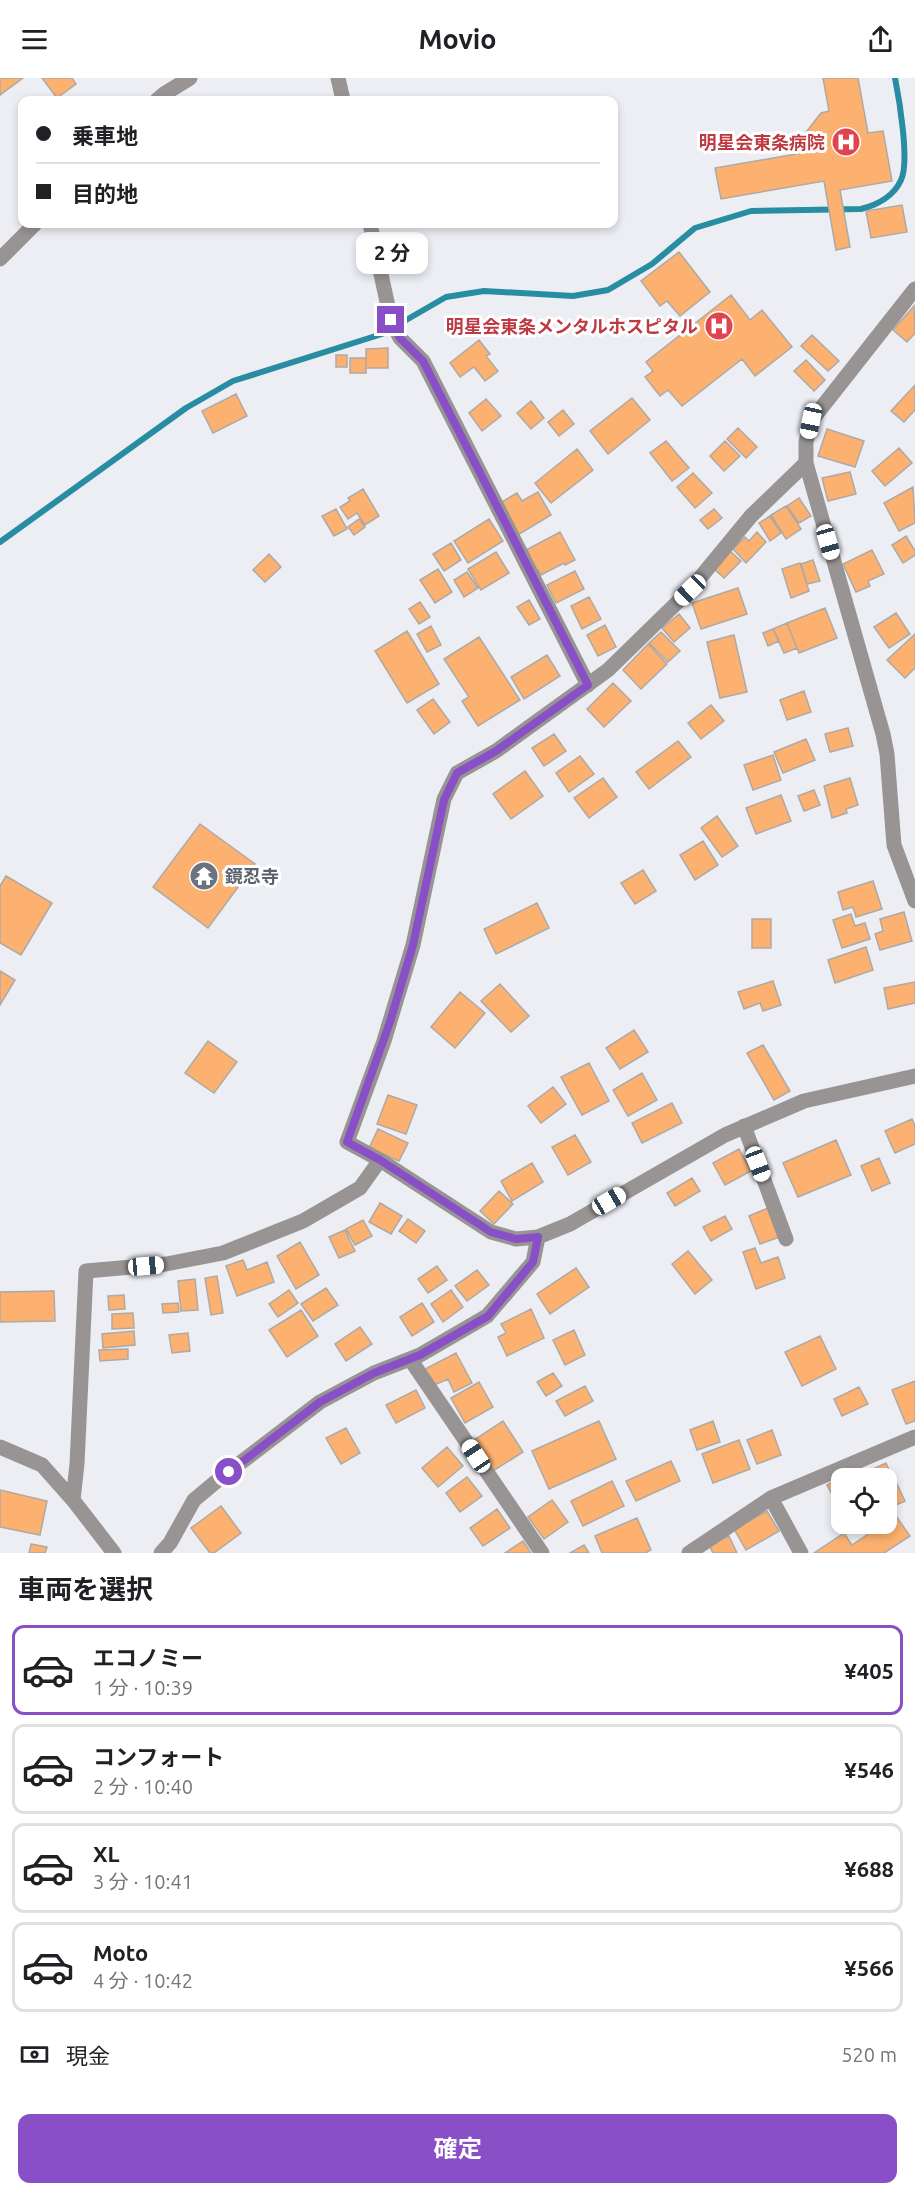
<!DOCTYPE html>
<html lang="ja">
<meta charset="utf-8">
<style>
:root{--surface:#fff;--page:#f6f6f6;--text:#202124;--muted:#757577;--line:#e0e0e0;--accent:#884fc6}
body{margin:0;font-family:Ubuntu,"Noto Sans JP",sans-serif;background:var(--page);color:var(--text);height:100vh;display:flex;flex-direction:column;font-size:22px;white-space:nowrap}
*{box-sizing:border-box;margin:0}
p{font-size:20px;color:var(--muted)}
.icon{flex:none;width:33px;height:33px;fill:none;stroke:currentColor;stroke-width:2;stroke-linecap:round;stroke-linejoin:round}
.map{position:relative;height:1475px;overflow:hidden}
.details{display:flex;flex-direction:column;background:var(--surface);flex:1}
.details>*{flex:none}
.top-card{position:absolute;left:18px;top:18px;width:600px;height:132px;border-radius:12px;box-shadow:0 3px 9px #0003;display:grid;align-content:center;height:132px;padding:0 18px;background:var(--surface)}
.controls{position:absolute;left:831px;top:1390px;display:grid;gap:12px}
.controls a{display:grid;place-items:center;width:66px;height:66px;border-radius:12px;background:var(--surface);box-shadow:0 3px 9px #0003;font-size:30px}
.end{position:absolute;width:27px;height:27px;margin:-14px;border:8px solid #884fc6;background:#fff;box-shadow:0 0 0 3px #fff}
.from{border-radius:50%}
.bubble{position:absolute;height:42px;border-radius:12px;background:var(--surface);box-shadow:0 3px 9px #0003;font-size:20px;font-weight:700;line-height:42px;text-align:center}
.car{position:absolute;width:18px;height:36px;margin:-18px -9px;border-radius:8px;box-shadow:0 0 4px 2px #0007;background:linear-gradient(#fff 24%,#345 0 40%,#fff 0 76%,#345 0 86%,#fff 0)}
.top-card b{display:flex;align-items:center;gap:21px;height:57px;font-size:22px}
.top-card b+b{border-top:2px solid var(--line)}
.top-card i{width:15px;height:15px;background:var(--text)}
ul{padding:0;list-style:none}
li{display:flex;align-items:center;gap:18px;height:90px;margin:0 12px 9px;padding:0 6px;border:3px solid var(--line);border-radius:12px}
li div{flex:1}
li b{display:block;font-size:22px}
li em{font-style:normal;font-weight:700}
li.active{border-color:var(--accent)}
li>.icon{width:54px;height:54px;stroke-width:1.5}
h2{padding:0 18px;font-size:27px;line-height:72px}
.pay{display:flex;align-items:center;gap:15px;height:66px;padding:0 18px;font-size:22px}
.pay p{margin-inline-start:auto}
.primary-button{display:flex;gap:12px;margin-top:auto;padding:12px 18px}
.primary-button a{flex:1;height:69px;border-radius:12px;background:var(--accent);color:#fff;font-size:24px;font-weight:700;line-height:69px;text-align:center}
header{display:flex;justify-content:space-between;align-items:center;height:78px;padding:0 18px;background:var(--surface);font-size:27px;font-weight:700}
.map>svg:first-child{display:block}
.lines{fill:none;stroke-linecap:round;stroke-linejoin:round}
.stream{stroke:#288da3;stroke-width:6}
.building{fill:#fcb170;stroke:#aea9a5;stroke-width:1.5}
.minor{stroke:#979493;stroke-width:15}
.route{stroke:#884fc6;stroke-width:8}
.labels{text-anchor:middle;dominant-baseline:central;stroke-width:6;stroke-linejoin:round;paint-order:stroke}
.health-label{font-size:18px;font-weight:bold;fill:#be3a42;stroke:#fff;text-anchor:end}
.worship-label{font-size:18px;font-weight:bold;fill:#5b616d;stroke:#fff;text-anchor:start}
</style>
<header><svg class="icon" aria-label="menu" viewBox="0 0 24 24"><path d="M4 6h16M4 12h16M4 18h16"/></svg>Movio<svg class="icon" aria-label="share" viewBox="0 0 24 24"><path d="M12 15V3M7 8l5-5 5 5M5 13v7h14v-7"/></svg></header>
<div class="map">
<svg width="915" height="1475" viewBox="0 0 915 1475">
<rect width="100%" height="100%" fill="#eceef3"/>
<g class="lines">
<path class="stream" d="M0,464L186,330L233,303L382,256L446,219L484,213L573,218L608,212L652,186L695,150L751,133L861,131C877,127 894,118 901,102C910,84 899,20 895,0"/>
</g>
<path class="building" d="M0,0H23L0,17Z
M42,0H72L76,6L57,20Z
M823,0H858L868,55L883,53L892,103L840,112L850,169L836,172L824,103L721,121L715,90L802,75L800,62L821,35L829,33Z
M902,127L907,154L871,160L866,133Z
M679,174L710,214L680,238L667,223L660,228L641,203Z
M731,217L750,242L762,232L792,269L755,298L742,281L682,328L668,312L660,318L645,299L653,293L646,284Z
M914,228L915,255L907,264L893,252Z
M812,257L839,283L828,293L801,268Z
M479,262L490,276L486,278L498,293L485,303L474,289L460,299L450,285Z
M388,270V290H366V271Z
M336,277H347V289H336Z
M350,280H366V295H350Z
M806,282L825,302L814,313L794,293Z
M915,307V332L904,344L891,333Z
M236,316L247,338L213,355L202,333Z
M632,320L650,342L608,376L590,353Z
M486,321L501,338L482,353L469,335Z
M531,323L544,340L531,351L517,335Z
M563,332L574,346L559,358L548,344Z
M738,350L757,369L746,380L727,361Z
M827,351L864,363L855,389L818,378Z
M666,363L689,390L672,403L650,375Z
M725,363L740,378L724,393L710,378Z
M899,370L912,385L885,408L872,393Z
M577,371L593,392L551,425L535,405Z
M850,394L856,416L828,423L822,400Z
M693,395L712,415L695,430L677,409Z
M913,409L915,445L899,453L884,425Z
M363,411L379,438L365,447L357,435L348,441L340,429L350,423L348,420Z
M538,414L551,437L516,458L498,426L517,415L522,423Z
M799,420L811,438L799,445L787,428Z
M786,428L801,451L786,461L771,437Z
M336,431L347,451L334,458L322,438Z
M714,431L722,440L708,451L700,442Z
M770,438L781,455L770,463L759,445Z
M359,441L365,449L354,457L348,449Z
M489,441L503,463L468,485L454,463Z
M560,454L575,482L565,487L564,485L541,497L538,492L534,494L524,473Z
M757,454L766,464L746,485L733,471L745,459L749,463Z
M906,458L915,473V477L903,485L892,467Z
M451,465L461,482L444,493L433,476Z
M872,472L884,496L868,503L870,508L856,514L843,486Z
M730,473L741,483L724,500L713,490Z
M496,474L509,495L481,512L468,491Z
M269,476L281,489L265,504L253,492Z
M813,482L820,503L807,506L801,486Z
M800,485L809,513L791,520L782,491Z
M438,491L452,514L435,525L420,502Z
M575,493L584,511L556,525L547,507Z
M467,494L478,510L464,519L454,502Z
M738,510L747,536L701,551L692,525Z
M589,519L601,541L582,551L571,528Z
M529,522L540,541L529,547L517,529Z
M420,524L430,539L419,546L409,531Z
M825,530L837,560L799,575L787,545Z
M896,535L910,556L889,570L874,549Z
M679,536L690,550L674,564L662,550Z
M787,545L797,570L784,575L773,551Z
M605,547L616,569L598,578L587,557Z
M431,548L441,567L427,574L417,556Z
M773,551L779,563L768,568L763,555Z
M407,553L439,606L407,625L375,573Z
M661,554L680,573L668,584L649,565Z
M915,556V590L905,600L887,582Z
M734,557L747,614L720,620L707,564Z
M479,559L520,622L478,648L462,623L469,619L444,581Z
M648,566L667,586L641,611L623,592Z
M547,577L560,598L524,621L511,599Z
M613,605L631,623L604,649L587,631Z
M804,613L811,634L787,642L780,622Z
M433,621L450,644L434,656L417,632Z
M711,627L724,643L701,661L688,645Z
M848,650L853,668L830,674L825,656Z
M554,656L566,673L544,688L532,670Z
M806,661L815,682L783,695L774,674Z
M678,663L691,679L649,711L636,694Z
M773,677L781,702L753,712L744,687Z
M580,678L594,696L569,714L556,695Z
M525,693L543,718L511,741L493,716Z
M603,700L617,719L589,740L574,720Z
M850,700L858,727L846,731L847,735L832,740L824,708Z
M814,712L820,727L804,733L798,718Z
M781,717L791,743L756,756L746,730Z
M717,738L738,768L722,779L701,750Z
M200,746L255,786L208,850L153,809Z
M703,763L718,787L695,802L680,777Z
M643,792L656,813L635,826L621,805Z
M6,798L52,825L21,877L0,865V808Z
M873,803L882,831L856,839L853,829L843,832L838,814Z
M537,825L549,850L496,876L484,851Z
M904,834L912,863L880,872L875,856L883,853L880,841Z
M851,836L855,848L865,845L870,861L842,870L833,842Z
M752,841H771V870H752Z
M866,869L873,892L835,905L828,882Z
M0,893L15,902L0,927Z
M773,903L781,927L763,933L760,925L744,931L738,914Z
M915,904V925L888,931L884,910Z
M500,906L529,938L511,954L481,923Z
M460,914L485,935L455,970L431,949Z
M634,952L648,974L620,991L606,970Z
M208,963L237,984L214,1015L185,995Z
M763,967L790,1013L774,1022L747,975Z
M589,985L609,1023L582,1037L561,999Z
M642,995L657,1022L628,1038L613,1012Z
M553,1009L566,1026L541,1045L528,1028Z
M388,1017L417,1027L406,1056L377,1046Z
M672,1025L682,1045L642,1065L632,1045Z
M912,1041L915,1048V1066L895,1075L885,1053Z
M378,1051L408,1065L399,1083L369,1070Z
M575,1057L591,1084L568,1097L552,1069Z
M836,1062L851,1097L798,1119L783,1085Z
M739,1071L751,1093L725,1107L713,1085Z
M879,1080L890,1105L872,1113L861,1088Z
M532,1085L543,1104L512,1123L501,1103Z
M692,1100L700,1113L675,1128L667,1115Z
M499,1113L513,1126L494,1146L480,1133Z
M380,1125L402,1138L391,1156L369,1144Z
M768,1130L780,1159L760,1166L749,1138Z
M725,1138L732,1151L711,1163L703,1149Z
M408,1141L425,1153L416,1165L399,1153Z
M363,1142L372,1158L355,1167L346,1151Z
M345,1152L355,1173L339,1180L329,1159Z
M300,1164L319,1197L296,1211L277,1178Z
M755,1170L761,1185L778,1179L785,1200L756,1211L743,1174Z
M688,1173L712,1202L695,1216L672,1186Z
M243,1182L247,1192L267,1184L274,1204L237,1218L226,1188Z
M437,1188L447,1202L428,1215L418,1201Z
M576,1190L589,1209L550,1236L537,1216Z
M477,1192L489,1207L467,1223L455,1208Z
M217,1198L223,1235L211,1237L205,1200Z
M195,1201L198,1232L181,1233L178,1203Z
M326,1210L338,1227L313,1243L301,1226Z
M289,1212L298,1225L278,1239L269,1226Z
M451,1212L463,1229L443,1244L431,1226Z
M54,1213L55,1243L0,1244V1214Z
M124,1217L125,1231L109,1232L108,1218Z
M178,1225L179,1234L163,1235L162,1226Z
M422,1225L434,1244L412,1258L400,1239Z
M531,1231L544,1260L507,1278L498,1259L506,1255L501,1246Z
M301,1232L318,1258L287,1279L269,1252Z
M133,1235L134,1250L112,1251V1236Z
M360,1249L372,1266L346,1283L335,1266Z
M574,1252L585,1277L565,1287L553,1262Z
M134,1253L135,1267L103,1270L102,1256Z
M188,1255L190,1273L172,1275L169,1257Z
M820,1258L836,1291L802,1308L785,1274Z
M128,1271V1281L100,1283L99,1272Z
M456,1275L472,1305L454,1314L448,1301L434,1307L425,1291Z
M553,1295L562,1308L546,1318L537,1304Z
M915,1303V1343L906,1346L892,1312Z
M479,1304L493,1329L465,1345L451,1320Z
M585,1308L593,1323L565,1338L556,1323Z
M859,1309L868,1326L842,1338L834,1321Z
M416,1312L425,1330L396,1345L386,1327Z
M503,1343L523,1374L493,1393L474,1362Z
M599,1343L616,1381L549,1411L532,1373Z
M713,1343L720,1364L697,1372L690,1352Z
M346,1350L360,1375L341,1386L326,1360Z
M772,1352L781,1377L757,1386L747,1362Z
M739,1362L750,1391L713,1405L702,1376Z
M447,1369L463,1388L438,1409L422,1390Z
M671,1383L680,1403L636,1423L626,1403Z
M886,1385L893,1401L886,1404V1401H864L862,1396Z
M853,1393L857,1401H842V1428L839,1429L827,1407Z
M467,1399L482,1418L460,1434L446,1415Z
M612,1403L624,1428L583,1448L571,1423Z
M896,1404L905,1423L886,1431V1408Z
M0,1412L47,1423L40,1457L0,1449Z
M552,1422L568,1444L544,1461L528,1439Z
M221,1428L241,1455L214,1475H210L191,1450Z
M497,1431L510,1450L483,1468L470,1450Z
M767,1433L779,1453L746,1472L734,1451Z
M896,1438L910,1458L884,1475H814L844,1455L852,1467L883,1446H886V1444Z
M637,1440L651,1472L645,1475H602L595,1458Z
M729,1458L737,1475H713L709,1467Z
M523,1463L531,1475H505Z
M31,1466L47,1469L45,1475H29Z
M584,1467L589,1475H570Z"/>
<g class="lines">
<path class="minor" d="M338,0L343,22
M157,22L164,16L190,0
M370,146L391,242L400,260L423,283L588,607
M0,181L35,146
M915,211L811,343L806,364V385L883,656L887,676L894,767L915,823
M806,385L751,438L690,512L608,592L496,673L457,695L444,721L413,867L384,963L347,1064L380,1082L491,1154L516,1161L538,1159L570,1146L725,1057L804,1023L915,998
M744,1048L786,1161
M410,1281L542,1475
M0,1369L42,1387L73,1422L114,1475
M771,1420L801,1475
M73,1422L77,1386L86,1193L166,1186L223,1175L303,1143L360,1110L380,1082
M161,1475L170,1465L194,1422L218,1402L320,1324L374,1295L420,1277L487,1238L533,1184L538,1159
M689,1475L771,1420L915,1359"/>
</g>
<g class="lines">
<path class="route" d="M229,1394L320,1324L374,1295L420,1277L488,1238L533,1184L538,1159L516,1161L491,1154L380,1082L347,1064L390,944L413,867L444,722L457,695L496,673L588,607L423,283L400,260L391,242"/>
</g>
<defs>
<g id="hospital-disc" transform="scale(1.5)"><circle r="9.5" fill="#e0444e" stroke="#fff"/><path d="M-5-5h3v3.5h4V-5h3V5h-3V1.5h-4V5h-3Z" fill="#fff"/></g>
<g id="temple-disc" transform="scale(1.5)"><circle r="9.5" fill="#6b7280" stroke="#fff"/><path d="M0-6L5-2H3V0L6.5 2.5H4V6H1.5V3h-3V6H-4V2.5H-6.5L-3 0V-2H-5Z" fill="#fff"/></g>
</defs>
<g fill-rule="evenodd">
<use href="#hospital-disc" x="846" y="64"/>
<use href="#hospital-disc" x="719" y="248"/>
<use href="#temple-disc" x="204" y="798"/>
</g>
<g class="labels">
<g class="health-label">
<text x="825" y="64">明星会東条病院</text>
<text x="698" y="248">明星会東条メンタルホスピタル</text>
</g>
<g class="worship-label">
<text x="225" y="798">鏡忍寺</text>
</g>
</g>
</svg>
<div class="controls">
<a><svg class="icon" aria-label="locate" viewBox="0 0 24 24"><circle cx="12" cy="12" r="6"/><path d="M12 2v4M12 18v4M2 12h4M18 12h4"/></svg></a>
</div>
<i class="end from" style="left:229px;top:1394px"></i>
<i class="end" style="left:391px;top:242px"></i>
<div class="bubble" style="left:356px;top:154px;width:72px">2 分</div>
<i class="car" style="left:811px;top:343px;rotate:192deg"></i>
<i class="car" style="left:828px;top:464px;rotate:164deg"></i>
<i class="car" style="left:690px;top:512px;rotate:226deg"></i>
<i class="car" style="left:758px;top:1086px;rotate:159deg"></i>
<i class="car" style="left:609px;top:1123px;rotate:60deg"></i>
<i class="car" style="left:146px;top:1188px;rotate:85deg"></i>
<i class="car" style="left:476px;top:1378px;rotate:326deg"></i>
<div class="top-card">
<b><i class="from"></i>乗車地</b>
<b><i></i>目的地</b>
</div>
</div>
<section class="details">
<h2>車両を選択</h2>
<ul>
<li class="active"><svg class="icon" aria-label="car" viewBox="0 0 24 24"><path d="M5 17H2v-5l4-1 3-4h7l3 4 3 1v5h-3M9 17h6M6 11h13"/><circle cx="7" cy="17" r="2"/><circle cx="17" cy="17" r="2"/></svg><div><b>エコノミー</b><p>1 分 · 10:39</p></div><em>¥405</em></li>
<li><svg class="icon" aria-label="car" viewBox="0 0 24 24"><path d="M5 17H2v-5l4-1 3-4h7l3 4 3 1v5h-3M9 17h6M6 11h13"/><circle cx="7" cy="17" r="2"/><circle cx="17" cy="17" r="2"/></svg><div><b>コンフォート</b><p>2 分 · 10:40</p></div><em>¥546</em></li>
<li><svg class="icon" aria-label="car" viewBox="0 0 24 24"><path d="M5 17H2v-5l4-1 3-4h7l3 4 3 1v5h-3M9 17h6M6 11h13"/><circle cx="7" cy="17" r="2"/><circle cx="17" cy="17" r="2"/></svg><div><b>XL</b><p>3 分 · 10:41</p></div><em>¥688</em></li>
<li><svg class="icon" aria-label="car" viewBox="0 0 24 24"><path d="M5 17H2v-5l4-1 3-4h7l3 4 3 1v5h-3M9 17h6M6 11h13"/><circle cx="7" cy="17" r="2"/><circle cx="17" cy="17" r="2"/></svg><div><b>Moto</b><p>4 分 · 10:42</p></div><em>¥566</em></li>
</ul>
<div class="pay"><svg class="icon" aria-label="cash" viewBox="0 0 24 24"><path d="M3 7h18v10H3z"/><circle cx="12" cy="12" r="2"/></svg>現金<p>520 m</p></div>
<div class="primary-button"><a>確定</a></div>
</section>
